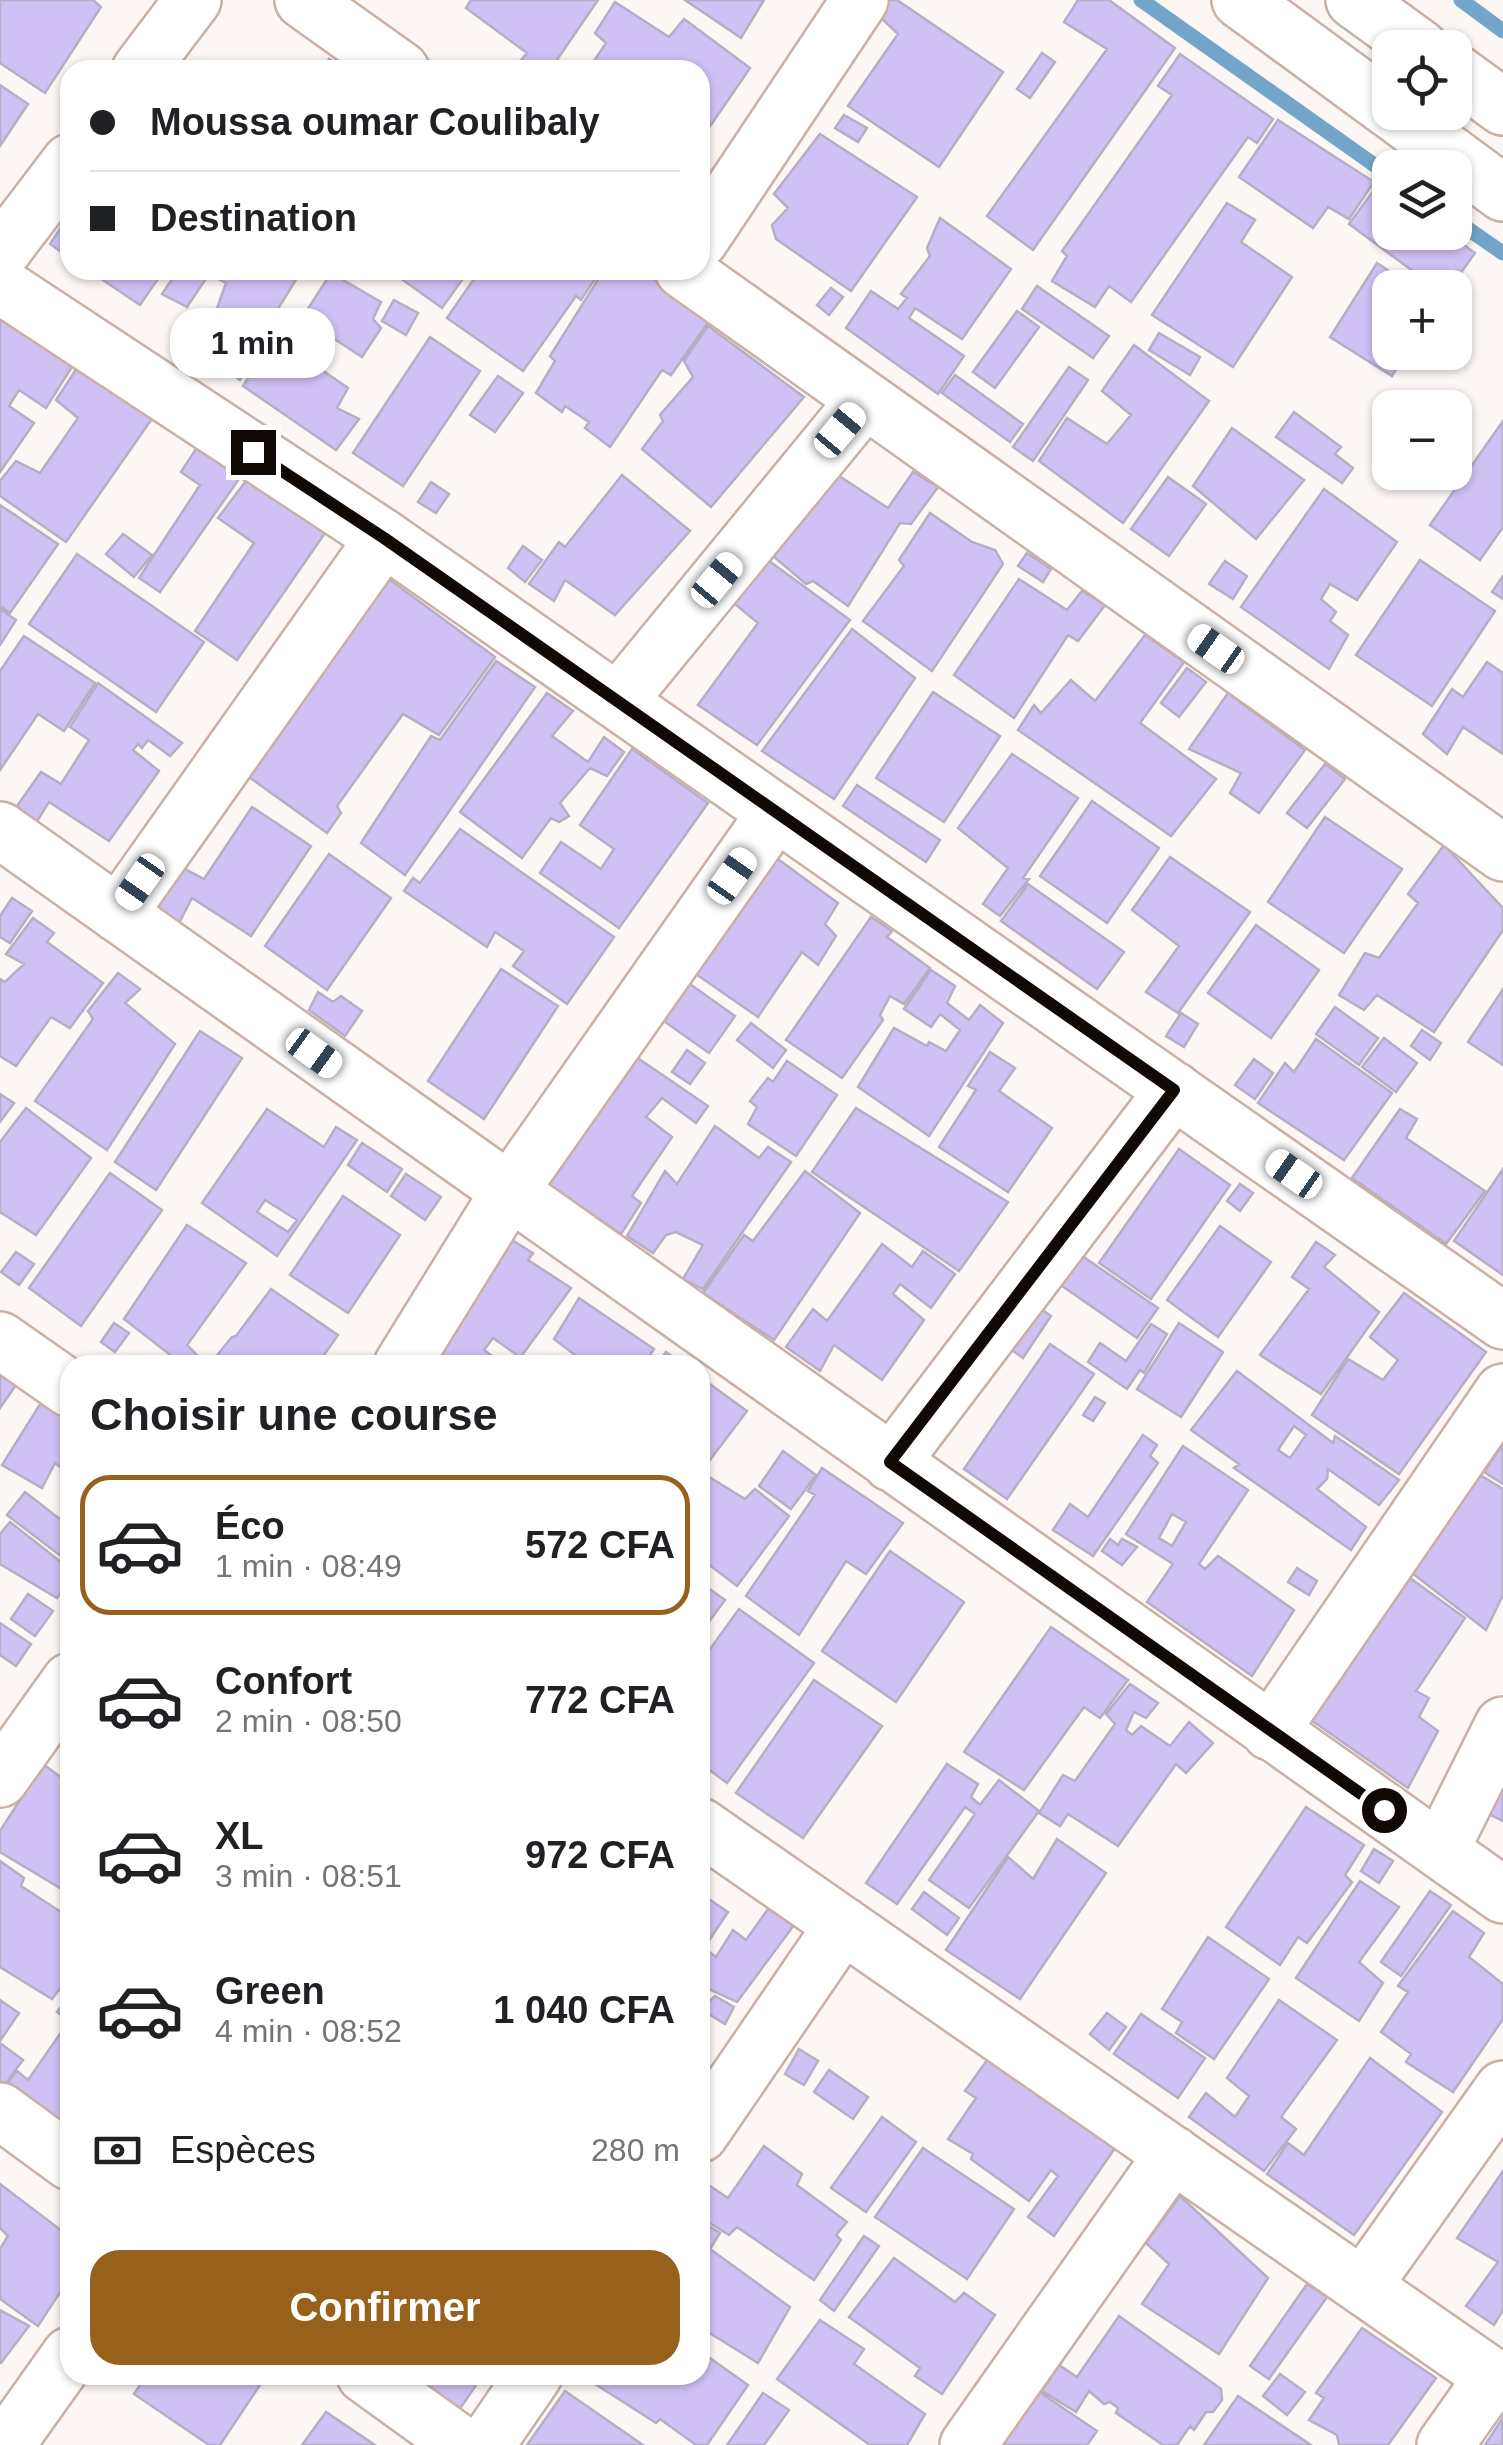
<!DOCTYPE html>
<html lang="fr">
<meta charset="utf-8">
<style>
:root{--surface:#fff;--page:#f2f2f2;--text:#202124;--muted:#757577;--line:#e0e0e0;--accent:#98611b}
body{margin:0;font-family:Helvetica,sans-serif;background:var(--page);color:var(--text);height:100vh;display:flex;flex-direction:column;font-size:38px;white-space:nowrap}
*{box-sizing:border-box;margin:0}
p{font-size:32px;color:var(--muted)}
.icon{flex:none;width:55px;height:55px;fill:none;stroke:currentColor;stroke-width:2;stroke-linecap:round;stroke-linejoin:round}
.map{position:relative;flex:1;overflow:hidden}
.sheet{position:absolute;left:60px;top:1355px;width:650px;height:1030px;display:flex;flex-direction:column;background:var(--surface);border-radius:30px;box-shadow:0 2px 8px #0004}
.sheet>*{flex:none}
.top-card{position:absolute;left:60px;top:60px;width:650px;height:220px;border-radius:30px;box-shadow:0 2px 8px #0004;display:grid;align-content:center;height:220px;padding:0 30px;background:var(--surface)}
.buttons{position:absolute;left:1372px;top:30px;display:grid;gap:20px}
.buttons a{display:grid;place-items:center;width:100px;height:100px;border-radius:20px;background:var(--surface);box-shadow:0 2px 8px #0004;font-size:50px}
.end{position:absolute;width:45px;height:45px;margin:-22px;border:12px solid #110906;background:#fff;box-shadow:0 0 0 5px #fff}
.from{border-radius:50%}
.bubble{position:absolute;height:70px;border-radius:30px;background:var(--surface);box-shadow:0 2px 8px #0004;font-size:32px;font-weight:700;line-height:70px;text-align:center}
.car{position:absolute;width:30px;height:60px;margin:-30px -15px;border-radius:12px;box-shadow:0 0 8px 2px #0007;background:linear-gradient(#fff 24%,#345 0 40%,#fff 0 76%,#345 0 86%,#fff 0)}
.top-card b{display:flex;align-items:center;gap:35px;height:95px;font-size:38px}
.top-card b+b{border-top:2px solid var(--line)}
.top-card i{width:25px;height:25px;background:var(--text)}
ul{padding:0;list-style:none}
li{display:flex;align-items:center;gap:30px;height:140px;margin:0 20px 15px;padding:0 10px;border:5px solid transparent;border-radius:30px}
li div{flex:1}
li b{display:block;font-size:38px}
li em{font-style:normal;font-weight:700}
li.selected{border-color:var(--accent)}
li>.icon{width:90px;height:90px;stroke-width:1.5}
h2{padding:0 30px;font-size:45px;line-height:120px}
.pay{display:flex;align-items:center;gap:25px;height:110px;padding:0 30px;font-size:38px}
.pay p{margin-inline-start:auto}
.button{display:flex;gap:20px;margin-top:auto;padding:20px 30px}
.button a{flex:1;height:115px;border-radius:30px;background:var(--accent);color:#fff;font-size:40px;font-weight:700;line-height:115px;text-align:center}
.map>svg:first-child{display:block}
.lines{fill:none;stroke-linecap:round;stroke-linejoin:round}
.stream{stroke:#72a5c7;stroke-width:15}
.building{fill:#d0c1f5;stroke:#b5afc5;stroke-width:2.5;fill-rule:evenodd}
.street-casing{stroke:#c8b1a4;stroke-width:60}
.secondary-casing{stroke:#c8b1a4;stroke-width:60}
.street{stroke:#fff;stroke-width:55}
.secondary{stroke:#fff;stroke-width:55}
.route{stroke:#110906;stroke-width:12}
</style>
<div class="map">
<svg width="1503" height="2445" viewBox="0 0 1503 2445">
<rect width="100%" height="100%" fill="#fcf7f4"/>
<g class="lines">
<path class="stream" d="M1141,0L1390,176
M1461,0L1503,31
M1455,220L1503,253"/>
</g>
<path class="building" d="M0,0H93L101,7L45,93L0,63Z
M471,0H598L550,70H513L527,53L466,8Z
M685,0H764L741,38Z
M888,0H897L1003,72L939,167L848,106L898,34L877,14Z
M1078,0H1109L1175,48L1033,250L987,216L1107,49L1064,22Z
M615,2L669,37L684,19L750,68L700,141V70H588L606,43L595,33Z
M1042,53L1055,62L1030,98L1017,89Z
M1180,54L1273,119L1257,143L1248,137L1131,302L1109,286L1095,307L1052,281L1067,256L1062,251L1172,95L1158,86Z
M329,59L347,70H322Z
M0,85L28,104L0,146Z
M844,115L867,128L858,142L835,128Z
M1278,120L1374,182L1349,219L1328,207L1313,228L1239,177Z
M820,134L917,197L851,291L776,239L772,225L788,208L774,194Z
M1379,183L1390,192V232H1446L1475,253L1450,288H1436L1349,224Z
M1227,203L1255,220L1241,242L1292,277L1233,367L1152,315Z
M70,214V258L50,244Z
M940,218L1011,269L962,339L915,308L909,318L964,356L938,394L846,328L871,291L898,309L907,298L901,294L930,256L927,248Z
M1377,263L1415,288H1390V352H1406L1392,376L1330,337Z
M88,270H164L140,305Z
M178,270H302L250,354L210,328L226,283L209,274L187,307L162,294Z
M389,270H469L442,308Z
M480,270H601L581,300L576,296L523,371L447,318Z
M604,270H640L712,317L671,375L662,370L610,447L585,428L589,422L565,406L562,412L536,393L555,361L550,356Z
M331,273L381,302L373,319L381,328L362,357L302,318Z
M1037,286L1109,336L1093,358L1022,309Z
M831,288L843,297L829,315L817,305Z
M394,300L418,313L406,335L382,321Z
M0,310L75,362L46,408L19,390L9,406L34,423L0,472Z
M1017,311L1039,327L995,388L973,372Z
M289,316L332,343L319,362L278,335Z
M708,326L804,397L711,507L642,449L663,421L660,415L693,377L684,361Z
M1159,333L1200,357L1190,375L1149,350Z
M274,337L348,388L337,408L359,419L336,450L243,386Z
M430,337L480,371L403,486L353,453Z
M1134,345L1209,401L1123,523L1039,461L1067,418L1107,444L1131,415L1102,391Z
M227,350L250,365L240,380L217,364Z
M83,359L158,410L66,542L0,496V481L16,461L40,473L78,418L56,400Z
M1069,367L1088,380L1033,461L1013,447Z
M955,375L1023,424L1010,442L942,393Z
M498,376L523,393L495,432L470,415Z
M1294,412L1341,447L1335,454L1353,468L1342,483L1276,437Z
M1503,421V527L1480,560L1430,525Z
M1232,428L1304,480L1256,539L1193,486Z
M198,446L241,476L160,592L139,578L200,485L181,472Z
M830,470L888,508L913,472L938,487L911,524L900,523L848,606L813,581L806,584L766,550Z
M622,475L690,531L615,615L565,580L554,601L529,584L559,542L565,547Z
M249,477L325,533L237,660L195,631L254,543L218,518Z
M1168,477L1206,504L1169,556L1131,529Z
M431,482L449,494L436,513L418,502Z
M1324,489L1397,542L1357,600L1330,584L1321,599L1336,612L1330,621L1348,635L1329,669L1241,607Z
M0,505L58,544L10,613L0,606Z
M930,513L972,542L995,550L1003,564L932,671L863,621L904,566L899,560Z
M123,534L152,555L134,577L106,554Z
M523,546L542,560L525,582L508,568Z
M1027,553L1051,569L1043,582L1018,566Z
M77,554L204,642L156,712L29,624Z
M765,558L850,620L757,745L698,705L758,623L729,599Z
M1420,560L1495,611L1432,706L1356,655Z
M1225,561L1247,576L1233,599L1209,584Z
M1503,576V599L1492,592Z
M386,577L495,657L439,735L403,714L337,806L341,813L327,833L249,777Z
M1019,579L1067,610L1082,591L1105,605L1078,641L1068,635L1014,718L954,675Z
M0,609L16,620L0,645Z
M852,629L915,678L834,799L762,751Z
M1145,635L1184,662L1140,723L1216,779L1171,836L1018,730L1034,705L1041,713L1071,680L1095,701Z
M24,636L95,683L64,731L38,714L0,770V671Z
M496,661L535,687L405,875L361,843L431,736L440,740Z
M1487,662L1503,673V754L1463,727L1447,754L1423,734L1452,689L1463,697Z
M1187,668L1206,682L1179,717L1161,703Z
M98,683L182,743L170,756L148,740L142,748L138,744L133,750L159,771L109,841L49,802L36,823L17,806L41,772L61,784L89,740L70,727Z
M933,692L1000,736L944,822L876,778Z
M547,693L573,711L552,736L588,762L604,737L624,752L607,776L590,768L560,803L569,816L559,822L551,818L522,858L460,812Z
M1228,693L1305,750L1259,813L1230,793L1241,773L1189,749Z
M632,749L708,803L619,928L540,873L561,842L601,869L614,849L580,825Z
M1012,754L1078,798L1023,878L1029,879L1000,916L983,904L1008,868L958,828Z
M1325,764L1345,779L1307,828L1287,813Z
M857,785L940,840L926,862L843,806Z
M1092,801L1159,848L1107,923L1040,876Z
M252,807L311,846L251,936L192,898L179,923L155,909L181,867L204,879Z
M1325,817L1402,869L1344,953L1268,902Z
M460,829L614,937L567,1004L513,966L524,951L495,932L487,947L404,891L413,878L420,883Z
M1444,845L1503,908V930L1434,1032L1377,995L1364,1010L1339,995L1365,953L1379,958L1418,903L1408,894Z
M329,854L391,898L327,990L265,946Z
M771,854L838,903L825,924L836,936L818,965L802,952L758,1017L690,970Z
M1170,857L1250,912L1178,1013L1146,992L1179,946L1132,910Z
M1028,884L1124,952L1097,989L1001,921Z
M12,898L32,911L10,943L0,937V916Z
M871,917L892,931L887,937L930,968L904,1004L890,996L880,1015L883,1020L842,1078L786,1040Z
M33,918L54,933L47,942L103,983L70,1028L51,1017L16,1066L0,1056V979L5,982L24,964L6,954Z
M1256,925L1319,970L1271,1038L1208,993Z
M501,969L558,1006L484,1119L428,1081Z
M931,970L955,986L947,1003L969,1020L980,1005L1003,1023L929,1136L858,1087L894,1028L927,1046L929,1042L946,1051L960,1030L940,1014L931,1027L904,1009Z
M118,973L140,989L125,1003L175,1044L107,1150L35,1101L93,1019L88,1011Z
M687,982L735,1016L709,1053L661,1019Z
M1503,989V1065L1468,1042Z
M318,992L333,1002L341,996L362,1011L345,1036L309,1010Z
M1335,1007L1378,1038L1359,1065L1316,1034Z
M1181,1013L1198,1024L1184,1047L1166,1036Z
M751,1023L786,1050L773,1068L737,1040Z
M1422,1030L1441,1043L1430,1060L1411,1046Z
M200,1031L242,1058L156,1190L115,1162Z
M1384,1038L1417,1063L1396,1092L1362,1067Z
M1316,1039L1392,1093L1344,1160L1258,1103L1285,1063L1294,1072Z
M626,1050L708,1106L696,1123L662,1098L646,1117L672,1137L632,1196L641,1203L621,1234L539,1178Z
M687,1050L705,1063L690,1084L672,1072Z
M990,1052L1015,1068L999,1091L1052,1128L1008,1192L939,1147L976,1090L968,1086Z
M1254,1059L1273,1073L1255,1099L1235,1085Z
M787,1061L837,1095L796,1156L748,1124L757,1107L750,1101L768,1078L773,1082Z
M0,1094L14,1103L0,1122Z
M26,1108L91,1158L36,1235L0,1212V1142Z
M856,1108L1008,1202L959,1271L812,1172Z
M267,1109L324,1147L336,1127L357,1140L277,1256L202,1203ZM265,1200L297,1220L288,1232L257,1212Z
M1400,1109L1417,1119L1406,1138L1485,1191L1446,1244L1352,1178Z
M715,1126L759,1158L768,1147L791,1162L703,1289L683,1279L703,1245L676,1232L666,1235L653,1253L627,1236L665,1171L677,1184Z
M362,1143L402,1169L387,1192L348,1165Z
M1179,1149L1230,1185L1151,1299L1099,1263Z
M1503,1169V1275L1454,1241Z
M805,1171L860,1213L774,1340L703,1293L744,1235L753,1241Z
M110,1173L162,1210L81,1326L29,1288Z
M406,1174L441,1197L425,1220L391,1196Z
M1240,1184L1253,1193L1240,1211L1227,1201Z
M343,1196L400,1235L348,1313L290,1275Z
M187,1225L246,1263L187,1345L199,1357L193,1365H168L173,1357L124,1319Z
M1220,1226L1271,1262L1218,1337L1167,1300Z
M507,1237L533,1253L528,1260L571,1288L515,1365H510L517,1355L493,1338L484,1350L505,1365H419Z
M1316,1242L1335,1255L1324,1267L1379,1312L1321,1394L1260,1355L1309,1289L1292,1277Z
M882,1244L912,1267L923,1251L955,1274L931,1308L900,1284L893,1294L924,1320L882,1380L834,1345L820,1371L786,1347L813,1309L827,1321Z
M1072,1249L1158,1308L1137,1338L1052,1279Z
M16,1252L34,1264L19,1285L1,1272Z
M271,1289L338,1335L317,1365H209L232,1337L236,1336Z
M1404,1293L1486,1352L1399,1474L1312,1415L1348,1359L1383,1380L1398,1360L1370,1337Z
M579,1298L654,1349L643,1365H568L575,1355L554,1339Z
M1034,1304L1051,1316L1023,1358L1006,1346Z
M114,1323L129,1333L115,1352L101,1342Z
M1179,1323L1223,1352L1181,1417L1137,1389Z
M1151,1324L1167,1334L1144,1373L1140,1370L1127,1389L1088,1362L1100,1343L1126,1361Z
M1050,1344L1094,1374L1007,1499L964,1469Z
M666,1352L684,1365H657Z
M1237,1371L1333,1443L1335,1436L1399,1480L1379,1505L1328,1469L1327,1479L1317,1489L1366,1527L1351,1550L1234,1468L1239,1464L1191,1430ZM1294,1426L1306,1435L1290,1458L1278,1450Z
M0,1373L16,1385L0,1408Z
M700,1377L747,1411L710,1460L704,1455L700,1462Z
M1095,1397L1105,1403L1093,1421L1083,1415Z
M42,1401L70,1422V1475L55,1463L42,1488L2,1465Z
M1143,1435L1157,1445L1150,1456L1158,1463L1093,1556L1053,1530L1070,1504L1088,1517Z
M1503,1444V1484L1484,1472Z
M1183,1446L1248,1490L1199,1564L1205,1569L1218,1556L1294,1610L1252,1676L1147,1602L1173,1564L1126,1534ZM1172,1514L1186,1522L1172,1546L1159,1538Z
M783,1451L816,1475L791,1509L759,1486Z
M822,1468L903,1523L866,1574L846,1561L799,1635L746,1596L815,1495L808,1491Z
M706,1475L745,1499L755,1489L789,1516L737,1586L700,1558V1485Z
M1480,1475L1503,1489V1595L1486,1630L1412,1573Z
M25,1492L70,1527V1563L7,1515Z
M10,1522L70,1569V1580L57,1598L0,1564V1534Z
M1110,1539L1118,1545L1122,1539L1137,1547L1122,1565L1102,1551Z
M890,1551L964,1602L896,1702L822,1651Z
M1297,1568L1317,1581L1309,1595L1288,1582Z
M1410,1578L1465,1618L1416,1691L1429,1698L1419,1717L1438,1731L1408,1788L1311,1720Z
M700,1582L725,1600L700,1634Z
M28,1594L53,1611L35,1636L11,1619Z
M739,1609L814,1663L727,1783L700,1763V1663Z
M0,1623L31,1644L16,1666L0,1655Z
M1051,1627L1128,1680L1100,1718L1084,1707L1024,1790L964,1752Z
M814,1680L882,1726L803,1838L736,1793Z
M1130,1684L1158,1703L1146,1718L1134,1712L1126,1730L1132,1735L1141,1726L1170,1746L1189,1722L1213,1743L1186,1773L1176,1764L1118,1846L1068,1814L1060,1826L1039,1813L1063,1775L1075,1781L1115,1724L1106,1714Z
M43,1764L70,1784V1894L0,1852V1831Z
M947,1764L978,1784L971,1797L980,1805L999,1780L1039,1811L969,1908L929,1880L975,1814L965,1807L897,1904L866,1883Z
M1503,1786V1821L1489,1814Z
M1306,1807L1364,1845L1345,1875L1352,1882L1307,1943L1298,1937L1280,1965L1226,1927Z
M1057,1839L1106,1873L1020,1999L946,1950L1008,1857L1033,1879Z
M1374,1849L1393,1861L1379,1883L1361,1871Z
M0,1861L24,1878L21,1886L70,1918V1975L52,1999L0,1967Z
M1360,1881L1399,1907L1359,1962L1383,1983L1359,2021L1296,1978Z
M1430,1891L1451,1905L1401,1976L1381,1962Z
M924,1892L959,1918L947,1935L912,1909Z
M700,1893L728,1912L704,1948L716,1957L733,1930L746,1940L768,1909L794,1925L737,2002L700,1985Z
M1453,1911L1484,1933L1469,1957L1503,1984V2019L1453,2092L1406,2062L1411,2054L1381,2032L1408,1992L1398,1986Z
M1208,1937L1269,1979L1214,2059L1176,2033L1182,2022L1162,2009Z
M70,1995V2022L57,2012Z
M715,1996L734,2007L725,2024L702,2010L700,2014V1999L706,2004Z
M0,2000L19,2013L0,2041Z
M1279,2000L1337,2040L1281,2117L1296,2129L1264,2171L1189,2117L1206,2093L1235,2117L1249,2096L1227,2078Z
M1107,2013L1126,2027L1109,2050L1090,2034Z
M1141,2014L1205,2058L1178,2098L1114,2054Z
M60,2034L70,2040V2141L0,2093L17,2071L28,2080Z
M0,2043L23,2060L0,2091Z
M799,2049L818,2061L804,2085L785,2074Z
M990,2056L1115,2148L1054,2236L1028,2217L1058,2176L1051,2170L1029,2201L971,2159L973,2154L948,2139L976,2098L965,2091Z
M1370,2058L1442,2112L1354,2235L1267,2174L1288,2143L1304,2155Z
M829,2070L868,2097L853,2119L814,2092Z
M882,2117L916,2142L866,2212L831,2188Z
M764,2146L802,2174L797,2185L847,2222L836,2235L841,2240L814,2280L737,2227L729,2235L700,2217V2195L707,2184L728,2198Z
M923,2148L1014,2209L967,2279L875,2217Z
M1503,2171V2310L1494,2325L1466,2306L1498,2262L1457,2238Z
M0,2184L70,2237V2277L38,2326L0,2299V2249L8,2236L0,2228Z
M1180,2196L1268,2278L1219,2354L1142,2304L1169,2264L1146,2243Z
M700,2221L720,2233L710,2249L790,2307L758,2363L700,2327Z
M864,2236L879,2246L834,2311L820,2300Z
M894,2258L955,2302L964,2293L995,2315L942,2394L915,2376L920,2368L849,2317Z
M1307,2284L1327,2297L1269,2379L1250,2366Z
M0,2310L29,2326L1,2363H0Z
M1119,2316L1221,2389L1222,2400L1213,2412H1206L1194,2430L1190,2426L1177,2445H1163L1116,2413L1118,2408L1110,2402L1104,2404L1089,2391L1076,2412L1042,2391L1059,2365L1077,2377Z
M820,2320L864,2349L854,2364L925,2414L907,2445H870L777,2379Z
M1362,2328L1436,2378L1388,2445H1339L1337,2435L1309,2420L1324,2398L1316,2393Z
M700,2351L748,2385L707,2445H696L660,2419L656,2423L581,2375H700Z
M1280,2374L1305,2392L1287,2415L1263,2396Z
M147,2375H251L262,2382L220,2445H209L134,2394Z
M431,2375H483L455,2416L421,2391Z
M1035,2389L1097,2431L1087,2445H998Z
M565,2391L643,2445H527Z
M763,2393L789,2410L764,2445H727Z
M1238,2396L1311,2445H1204Z
M326,2412L375,2445H302Z
M1502,2419L1503,2445H1485Z"/>
<g class="lines">
<g class="street-casing">
<path id="street" d="M303,0L401,70
M140,70L193,0
M700,240L860,0
M0,254L70,162
M683,270L1503,853
M0,285L384,538L1503,1321
M618,701L865,400
M0,830L1503,1895
M118,914L384,538
M0,1340L70,1389
M402,1365L509,1192L776,812
M891,1463L1174,1090
M1270,1732L1503,1392
M0,1779L70,1681
M700,1826L1503,2384
M1441,1849L1503,1725
M0,2111L70,2162
M700,2134L843,1925
M1363,2286L1503,2089
M365,2375L462,2445
M6,2445L70,2355
M486,2445L534,2375
M968,2445L1173,2154
M1445,2445L1493,2377"/>
</g>
<g class="secondary-casing">
<path id="secondary" d="M1240,0L1390,110
M1354,0L1420,48
M1455,72L1503,107
M1393,112L1503,193"/>
</g>
<use href="#street" class="street"/>
<use href="#secondary" class="secondary"/>
</g>
<g class="lines">
<path class="route" d="M253,452L384,538L1174,1090L890,1462L1384,1810"/>
</g>
</svg>
<div class="buttons">
<a><svg class="icon" aria-label="locate" viewBox="0 0 24 24"><circle cx="12" cy="12" r="6"/><path d="M12 2v4M12 18v4M2 12h4M18 12h4"/></svg></a>
<a><svg class="icon" aria-label="layers" viewBox="0 0 24 24"><path d="M12 4l9 5-9 5-9-5zM3 14l9 5 9-5"/></svg></a>
<a>+</a>
<a>−</a>
</div>
<i class="end from" style="left:1384px;top:1810px"></i>
<i class="end" style="left:253px;top:452px"></i>
<div class="bubble" style="left:170px;top:308px;width:165px">1 min</div>
<i class="car" style="left:840px;top:430px;rotate:40deg"></i>
<i class="car" style="left:717px;top:580px;rotate:40deg"></i>
<i class="car" style="left:1216px;top:649px;rotate:305deg"></i>
<i class="car" style="left:732px;top:876px;rotate:35deg"></i>
<i class="car" style="left:140px;top:882px;rotate:215deg"></i>
<i class="car" style="left:314px;top:1053px;rotate:126deg"></i>
<i class="car" style="left:1294px;top:1174px;rotate:305deg"></i>
<div class="top-card">
<b><i class="from"></i>Moussa oumar Coulibaly</b>
<b><i></i>Destination</b>
</div>
<section class="sheet">
<h2>Choisir une course</h2>
<ul>
<li class="selected"><svg class="icon" aria-label="car" viewBox="0 0 24 24"><path d="M5 17H2v-5l4-1 3-4h7l3 4 3 1v5h-3M9 17h6M6 11h13"/><circle cx="7" cy="17" r="2"/><circle cx="17" cy="17" r="2"/></svg><div><b>Éco</b><p>1 min · 08:49</p></div><em>572 CFA</em></li>
<li><svg class="icon" aria-label="car" viewBox="0 0 24 24"><path d="M5 17H2v-5l4-1 3-4h7l3 4 3 1v5h-3M9 17h6M6 11h13"/><circle cx="7" cy="17" r="2"/><circle cx="17" cy="17" r="2"/></svg><div><b>Confort</b><p>2 min · 08:50</p></div><em>772 CFA</em></li>
<li><svg class="icon" aria-label="car" viewBox="0 0 24 24"><path d="M5 17H2v-5l4-1 3-4h7l3 4 3 1v5h-3M9 17h6M6 11h13"/><circle cx="7" cy="17" r="2"/><circle cx="17" cy="17" r="2"/></svg><div><b>XL</b><p>3 min · 08:51</p></div><em>972 CFA</em></li>
<li><svg class="icon" aria-label="car" viewBox="0 0 24 24"><path d="M5 17H2v-5l4-1 3-4h7l3 4 3 1v5h-3M9 17h6M6 11h13"/><circle cx="7" cy="17" r="2"/><circle cx="17" cy="17" r="2"/></svg><div><b>Green</b><p>4 min · 08:52</p></div><em>1 040 CFA</em></li>
</ul>
<div class="pay"><svg class="icon" aria-label="cash" viewBox="0 0 24 24"><path d="M3 7h18v10H3z"/><circle cx="12" cy="12" r="2"/></svg>Espèces<p>280 m</p></div>
<div class="button"><a>Confirmer</a></div>
</section>
</div>
